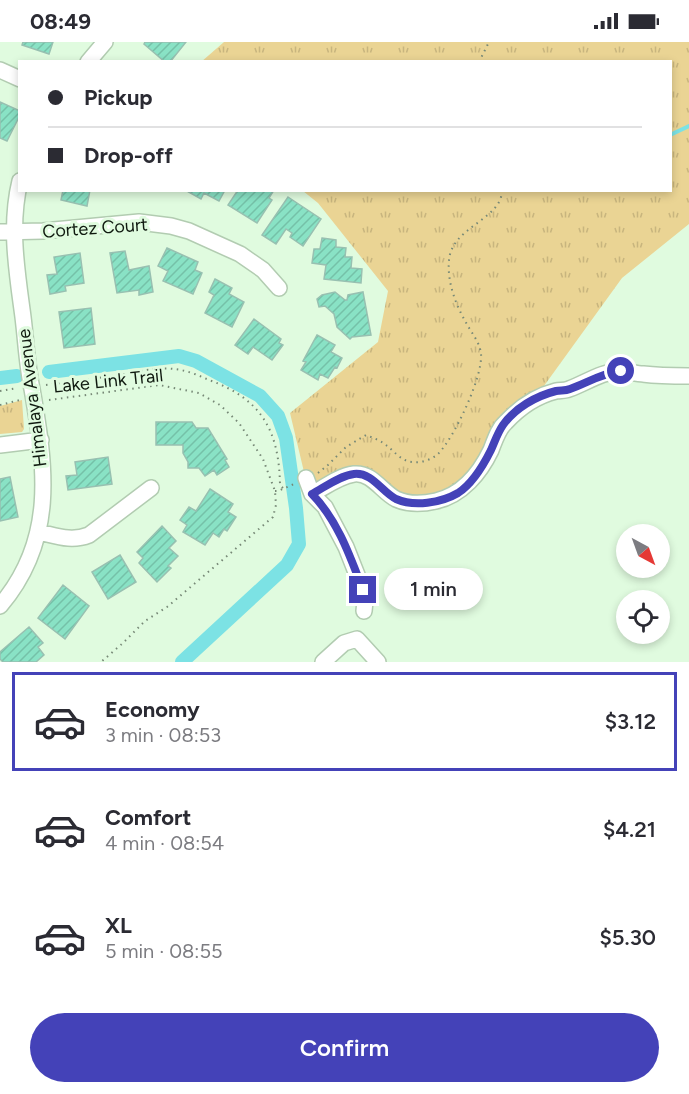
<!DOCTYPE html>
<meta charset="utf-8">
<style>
:root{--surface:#fff;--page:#f7f7f7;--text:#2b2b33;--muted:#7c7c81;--line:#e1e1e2;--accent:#4442b8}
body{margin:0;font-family:Figtree,sans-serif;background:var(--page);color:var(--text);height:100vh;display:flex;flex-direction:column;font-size:22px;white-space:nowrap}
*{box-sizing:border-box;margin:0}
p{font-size:20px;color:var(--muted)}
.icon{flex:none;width:33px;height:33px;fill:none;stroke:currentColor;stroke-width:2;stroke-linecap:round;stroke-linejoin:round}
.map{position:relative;height:620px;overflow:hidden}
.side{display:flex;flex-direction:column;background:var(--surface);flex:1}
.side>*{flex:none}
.top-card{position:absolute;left:18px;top:18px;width:654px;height:132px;border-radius:0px;box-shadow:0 3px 9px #0003;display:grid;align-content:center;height:132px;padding:0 30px;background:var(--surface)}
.needle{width:39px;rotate:139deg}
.buttons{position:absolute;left:616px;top:482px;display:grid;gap:12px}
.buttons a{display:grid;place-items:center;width:54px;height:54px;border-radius:50%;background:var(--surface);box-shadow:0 3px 9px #0003;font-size:30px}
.end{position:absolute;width:27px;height:27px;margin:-14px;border:8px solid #4442b8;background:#fff;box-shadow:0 0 0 3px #fff}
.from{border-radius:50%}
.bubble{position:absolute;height:42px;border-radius:21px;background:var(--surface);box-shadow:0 3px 9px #0003;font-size:20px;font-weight:600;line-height:42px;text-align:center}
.top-card b{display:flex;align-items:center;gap:21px;height:57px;font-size:22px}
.top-card b+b{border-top:2px solid var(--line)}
.top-card i{width:15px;height:15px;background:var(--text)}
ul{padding:10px 0 0;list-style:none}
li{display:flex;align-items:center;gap:18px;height:99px;margin:0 12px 9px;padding:0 18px;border:3px solid transparent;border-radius:0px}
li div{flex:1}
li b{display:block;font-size:22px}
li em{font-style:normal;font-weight:600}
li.on{border-color:var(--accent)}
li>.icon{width:54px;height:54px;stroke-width:1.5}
.cta{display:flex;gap:12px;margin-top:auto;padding:12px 30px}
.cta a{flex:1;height:69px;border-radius:36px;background:var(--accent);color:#fff;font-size:24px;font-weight:600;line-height:69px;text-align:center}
.status{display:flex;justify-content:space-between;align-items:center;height:42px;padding:0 30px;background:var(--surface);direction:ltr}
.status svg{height:16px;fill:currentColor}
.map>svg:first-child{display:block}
.park{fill:url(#park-tufts)}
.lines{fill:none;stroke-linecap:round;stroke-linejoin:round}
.stream{stroke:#7ce2e4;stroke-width:4}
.canal{stroke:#7ce2e4;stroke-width:14}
.building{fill:url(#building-hatch);stroke:#98c0b1;stroke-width:1.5}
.minor-casing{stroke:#b2ccb1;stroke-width:18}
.path{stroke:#768876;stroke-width:2;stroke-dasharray:1.5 4.5;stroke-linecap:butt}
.minor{stroke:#fff;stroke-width:15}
.route{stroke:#4442b8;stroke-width:8}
.labels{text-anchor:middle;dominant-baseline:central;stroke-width:6;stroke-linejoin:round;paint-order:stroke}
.street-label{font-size:18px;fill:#0f190f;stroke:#e0fbdf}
</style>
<div class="status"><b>08:49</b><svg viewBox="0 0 49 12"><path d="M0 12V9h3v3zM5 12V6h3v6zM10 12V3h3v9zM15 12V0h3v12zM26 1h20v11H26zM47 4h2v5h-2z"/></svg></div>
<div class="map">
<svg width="689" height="620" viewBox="0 0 689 620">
<defs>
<pattern id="park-tufts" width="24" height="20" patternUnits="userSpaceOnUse" patternTransform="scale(1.5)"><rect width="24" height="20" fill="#ead494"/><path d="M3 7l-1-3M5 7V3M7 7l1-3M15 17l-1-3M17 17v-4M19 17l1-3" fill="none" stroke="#c8b57e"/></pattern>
<pattern id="building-hatch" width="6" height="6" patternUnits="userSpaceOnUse" patternTransform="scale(1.5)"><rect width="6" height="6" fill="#89e2c5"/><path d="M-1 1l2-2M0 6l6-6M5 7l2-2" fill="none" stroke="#75c1a8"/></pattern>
</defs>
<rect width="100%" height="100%" fill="#e0fbdf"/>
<path class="park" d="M224,0H689V182L622,236L536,355L493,384L473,428L447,451L412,458L391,446L368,428L359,425L345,429L312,451L304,430L290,371L378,300L388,249L318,161L303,149L670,148V20H201Z
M22,358L24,387L22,390L0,392V364Z"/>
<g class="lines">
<path class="stream" d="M670,93L689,84"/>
<path class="canal" d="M49,330L179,314L196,319L260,354L278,374L286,396L296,466L299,502L287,523L182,620
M0,336L17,334"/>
</g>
<path class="building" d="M23,0H53L49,12L22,3Z
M145,0H186L170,20H165L144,2Z
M0,60L20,69V73L7,99L0,96Z
M63,148H90L87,164L61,158Z
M185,148H225L219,159L204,151L201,157Z
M238,148H274L269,156L272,158L257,181L228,163Z
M288,155L321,177L303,204L290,195L292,191L286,187L276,202L262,193Z
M322,196L336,198V205L346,206L345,215H352L351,226L362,227L361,241L324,237L326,223L312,221L314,207H320Z
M167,206L198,220L195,228L202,231L193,252L163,239L168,229L158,224Z
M125,209L129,228L149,224L153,250L139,253V248L117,251L110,211Z
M80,211L84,241L65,244L66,249L50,252L47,233L57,232L54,215Z
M215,237L232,246L229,252L244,260L232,285L205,271L214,253L209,250Z
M335,250L345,258H347L348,253L363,250L371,293L352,295L350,297L337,285L334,272L325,264L319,265L317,257L322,253Z
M91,266L95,302L64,306L59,270Z
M254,277L281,297L279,301L283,303L272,318L253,305L248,312L235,303Z
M317,293L335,303L331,310L342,316L337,326L335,325L328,336L320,332L318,338L301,328L306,320L303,319Z
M156,380H192L196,386H208L227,417L225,418L229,425L217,433L214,428L205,434L199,426H188V420L183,411V403H156Z
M108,415L112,442L68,448L66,434L77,433L75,420Z
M10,435L18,475L0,479V437Z
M210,447L233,462L228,470L236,475L227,489L224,487L219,495L213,491L205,503L183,490L187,483L180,478L189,465L196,469Z
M162,484L176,499L169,506L178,514L168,524L171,526L157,540L139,521L143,516L137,510Z
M120,513L136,540L108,557L92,530Z
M63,543L89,564L65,597L38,576Z
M29,585L43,601L38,605L44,613L36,620H3L0,617V610Z"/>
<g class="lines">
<g class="minor-casing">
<path id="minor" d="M88,20L105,0
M0,28L20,37
M0,190L43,189L139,180L171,184L189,189L240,212L263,228L279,246
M0,403L41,398
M306,436L312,452L325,465L346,505L363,548L365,559L364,569
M312,452C325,445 339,434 354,432C372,430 382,450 396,457C409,463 423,462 436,459C462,453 480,431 491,408C495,398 498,387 506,380C520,365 536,354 556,349C560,348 565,349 569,347C586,341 602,329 621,329C628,329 636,332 643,332C659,334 674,334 689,334
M39,490C57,494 71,500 89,493L151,446
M0,564C56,498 46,427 32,347C27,324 26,299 23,275C17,230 9,184 20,139
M323,620L344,601L357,597L378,620"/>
</g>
<path class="path" d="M479,20L489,0
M46,343C72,340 98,336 124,332C140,329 158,325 174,327C186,328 198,333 209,338C262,357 279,389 280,443L284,447
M0,349L17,346
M49,358L159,343L199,351L220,363L239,381L263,417L275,449L276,463L273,475L167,565L145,579L123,601L101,620
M0,363L20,358
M318,431L328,423L346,405L366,393C373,396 380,398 386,403C394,409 402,420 413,420C421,421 431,418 438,412C454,396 483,335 481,312C480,301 473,293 468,284C456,264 447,241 449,218C452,184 502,178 502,148
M275,449H278L294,442"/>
<use href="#minor" class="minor"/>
</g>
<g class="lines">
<path class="route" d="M363,548C350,514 338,479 312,452C325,445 339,434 354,432C372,430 382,450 396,457C414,465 441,461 458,451C472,442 484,422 491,408C495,399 498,390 503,383C515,366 536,354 556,349C561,348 565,349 570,347C587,341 602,331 621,329"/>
</g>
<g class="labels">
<g class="street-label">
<text transform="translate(95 186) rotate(-4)">Cortez Court</text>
<text transform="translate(108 339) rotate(-6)">Lake Link Trail</text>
<text transform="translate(32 356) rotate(-97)">Himalaya Avenue</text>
</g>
</g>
</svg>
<div class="buttons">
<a><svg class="needle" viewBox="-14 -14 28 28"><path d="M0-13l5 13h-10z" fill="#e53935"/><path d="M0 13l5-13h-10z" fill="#7c7c81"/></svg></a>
<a><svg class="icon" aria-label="locate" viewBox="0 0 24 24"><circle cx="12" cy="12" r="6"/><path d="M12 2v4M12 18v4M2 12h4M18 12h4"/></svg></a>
</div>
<i class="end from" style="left:621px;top:329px"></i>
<i class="end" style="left:363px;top:548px"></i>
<div class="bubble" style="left:384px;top:526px;width:99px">1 min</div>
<div class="top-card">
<b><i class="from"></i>Pickup</b>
<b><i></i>Drop-off</b>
</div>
</div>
<section class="side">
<ul>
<li class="on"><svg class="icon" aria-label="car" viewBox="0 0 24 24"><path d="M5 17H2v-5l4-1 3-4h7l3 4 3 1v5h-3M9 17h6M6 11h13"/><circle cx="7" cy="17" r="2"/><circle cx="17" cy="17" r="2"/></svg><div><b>Economy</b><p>3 min · 08:53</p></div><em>$3.12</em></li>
<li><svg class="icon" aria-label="car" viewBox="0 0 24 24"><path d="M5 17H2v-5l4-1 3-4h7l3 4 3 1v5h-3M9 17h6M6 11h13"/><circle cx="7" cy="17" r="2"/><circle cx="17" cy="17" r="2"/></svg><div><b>Comfort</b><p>4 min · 08:54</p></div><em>$4.21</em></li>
<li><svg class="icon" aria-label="car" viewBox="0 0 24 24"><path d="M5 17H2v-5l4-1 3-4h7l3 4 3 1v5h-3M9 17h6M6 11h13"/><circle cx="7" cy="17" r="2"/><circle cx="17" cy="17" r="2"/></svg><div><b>XL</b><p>5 min · 08:55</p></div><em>$5.30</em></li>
</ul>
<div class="cta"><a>Confirm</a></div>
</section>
